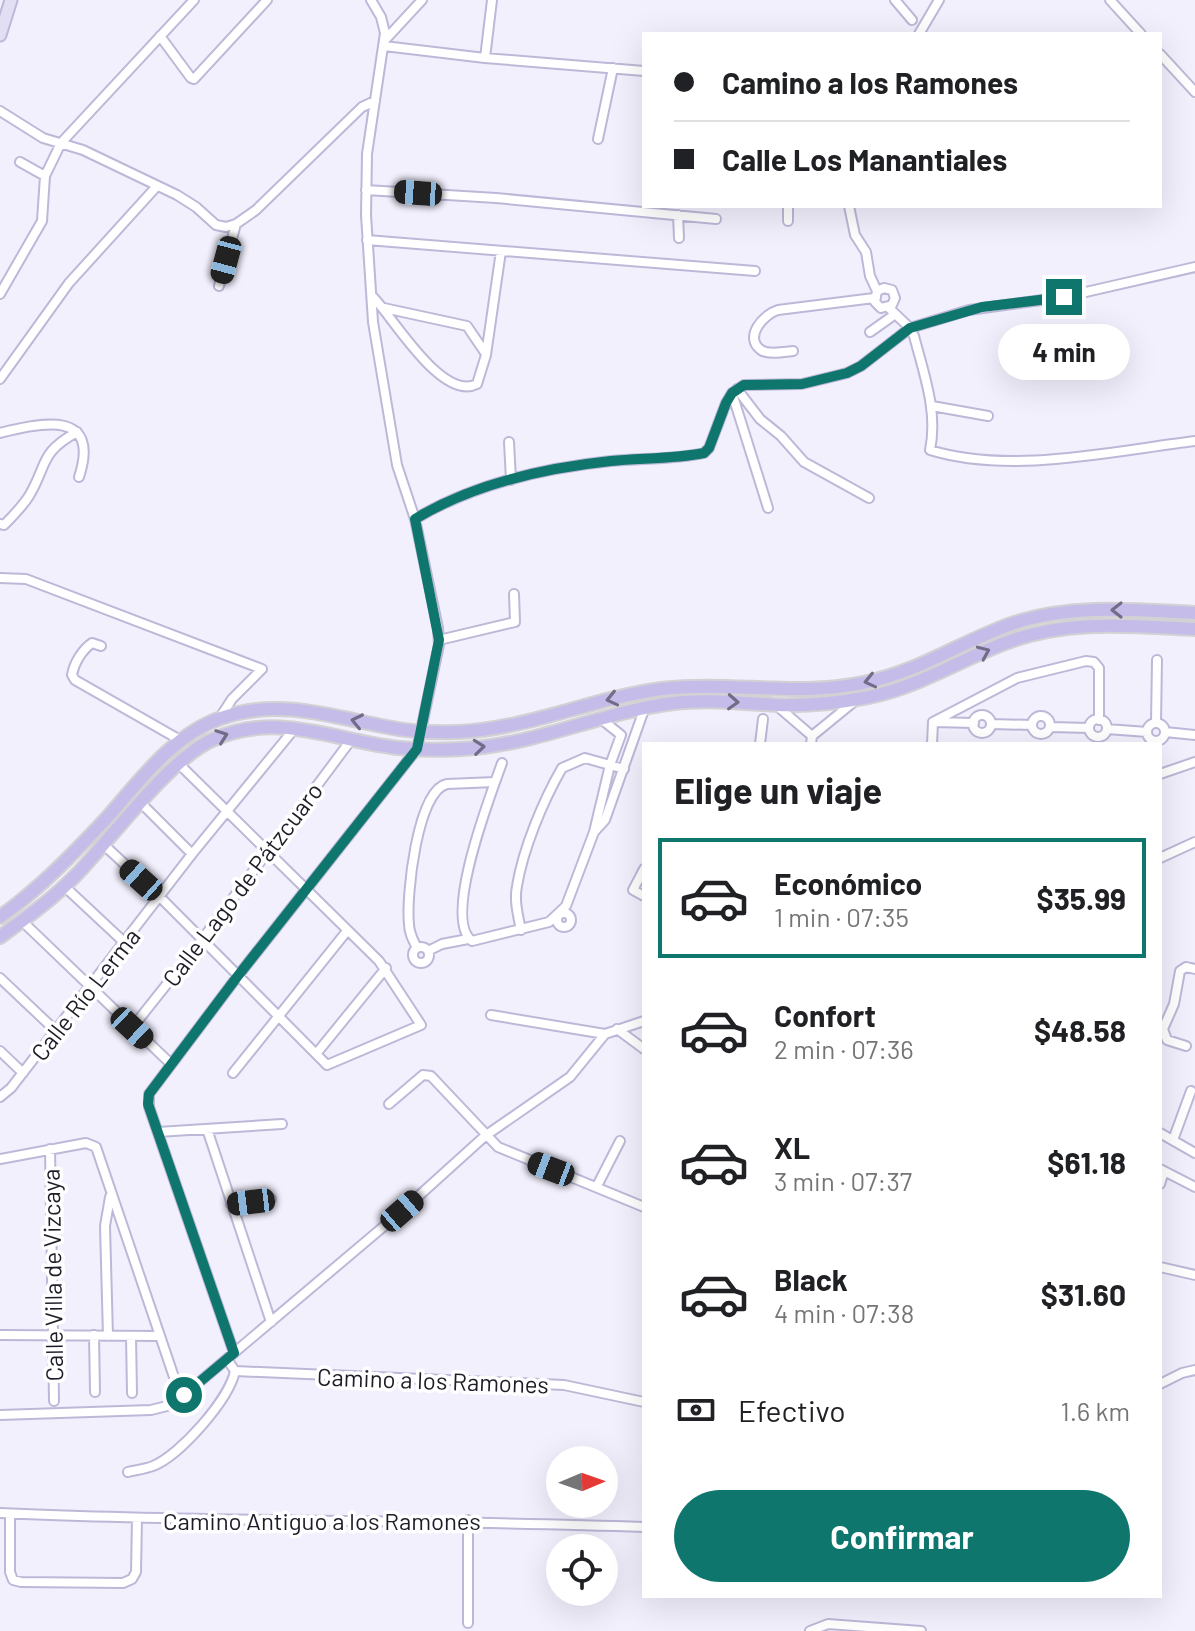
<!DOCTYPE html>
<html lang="es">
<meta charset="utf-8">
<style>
:root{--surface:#fff;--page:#f2f2f2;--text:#202124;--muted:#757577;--line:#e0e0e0;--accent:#0f766e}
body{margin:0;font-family:Barlow,sans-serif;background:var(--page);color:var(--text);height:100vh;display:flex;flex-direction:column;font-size:30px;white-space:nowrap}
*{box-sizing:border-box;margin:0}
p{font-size:26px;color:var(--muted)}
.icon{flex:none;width:44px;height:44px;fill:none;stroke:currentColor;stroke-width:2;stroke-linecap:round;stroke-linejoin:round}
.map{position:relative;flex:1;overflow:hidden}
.drawer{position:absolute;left:642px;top:742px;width:520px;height:856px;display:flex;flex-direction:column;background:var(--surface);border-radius:0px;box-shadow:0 8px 32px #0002}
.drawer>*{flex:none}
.top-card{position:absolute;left:642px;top:32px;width:520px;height:176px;border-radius:0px;box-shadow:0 8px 32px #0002;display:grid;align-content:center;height:176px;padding:0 32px;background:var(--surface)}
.needle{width:52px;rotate:88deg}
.controls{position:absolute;left:546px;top:1446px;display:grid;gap:16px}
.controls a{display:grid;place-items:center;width:72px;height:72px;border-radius:50%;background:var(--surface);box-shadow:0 8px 32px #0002;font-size:40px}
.end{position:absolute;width:36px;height:36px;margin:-18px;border:10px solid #0f766e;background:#fff;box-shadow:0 0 0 4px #fff}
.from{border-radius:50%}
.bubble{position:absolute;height:56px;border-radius:28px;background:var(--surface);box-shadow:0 8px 32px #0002;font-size:26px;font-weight:700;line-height:56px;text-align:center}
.car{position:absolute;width:24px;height:48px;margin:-24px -12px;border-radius:10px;box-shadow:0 0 6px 2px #0007;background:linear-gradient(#222 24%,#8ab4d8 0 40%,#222 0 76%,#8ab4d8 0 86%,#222 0)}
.top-card b{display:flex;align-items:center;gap:28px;height:76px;font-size:30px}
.top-card b+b{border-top:2px solid var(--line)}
.top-card i{width:20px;height:20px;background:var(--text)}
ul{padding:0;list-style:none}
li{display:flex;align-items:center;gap:24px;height:120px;margin:0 16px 12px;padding:0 16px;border:4px solid transparent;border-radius:0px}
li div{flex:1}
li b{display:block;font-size:30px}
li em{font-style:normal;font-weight:700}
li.on{border-color:var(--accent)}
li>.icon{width:72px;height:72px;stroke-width:1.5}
h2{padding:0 32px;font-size:36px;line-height:96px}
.pay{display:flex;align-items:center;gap:20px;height:88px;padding:0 32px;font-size:30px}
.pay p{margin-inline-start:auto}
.cta{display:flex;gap:16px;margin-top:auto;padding:16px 32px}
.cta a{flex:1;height:92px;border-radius:48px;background:var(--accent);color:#fff;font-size:32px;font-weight:700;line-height:92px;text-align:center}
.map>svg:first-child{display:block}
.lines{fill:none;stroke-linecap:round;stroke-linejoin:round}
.minor-casing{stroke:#bdb8d8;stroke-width:12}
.secondary-casing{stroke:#bdb8d8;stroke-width:15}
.primary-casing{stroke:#d2d2d4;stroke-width:16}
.minor{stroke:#fff;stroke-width:8}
.secondary{stroke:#e2def4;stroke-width:11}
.primary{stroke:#c5bcea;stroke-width:12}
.oneway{stroke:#726c88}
.route{stroke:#0f766e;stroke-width:10}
.labels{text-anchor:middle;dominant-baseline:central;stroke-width:7;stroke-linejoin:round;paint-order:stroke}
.street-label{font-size:24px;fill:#1e1c27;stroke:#fff}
</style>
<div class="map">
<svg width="1195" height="1631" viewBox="0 0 1195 1631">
<rect width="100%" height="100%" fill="#f2f0fd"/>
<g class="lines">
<g class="minor-casing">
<path id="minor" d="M895,0L912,20
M1110,0L1141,34
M919,34L939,0
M160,36L191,78L194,79L267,0
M385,40L422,0
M384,46L485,58L644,71
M1160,54L1195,92
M485,58L492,0
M0,111L43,138L83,150L177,195L196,207L216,225L226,227L236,224L256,210L362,107L375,101
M598,139L613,68
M20,162L45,176
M366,190L496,198L716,219
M788,206V221
M849,206L855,235L866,252L870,276L877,291L875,302L881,308L892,305L895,298L892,290L884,288L877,291
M678,215L679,238
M367,240L755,271
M219,286L236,224
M0,294L42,221L45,176L61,143L194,0
M373,297C393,317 442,402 477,384L486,355L501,251
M384,308L467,326L486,354
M889,308L910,328L914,336C924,374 938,412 930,450C1010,475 1113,451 1195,441
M870,332L894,315
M793,351C784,352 768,355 761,350C743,337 764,314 778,310L874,298
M0,379L69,283L157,186
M737,389L760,419L781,436L804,462L869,498
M732,393L768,508
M932,406L988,416
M0,433C42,422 101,410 79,477
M509,442L511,480
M415,519C473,484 544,468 611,461C641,458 674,460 704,453L709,448L726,403L732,393L744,385L802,384L847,373L861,366L910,328L969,310L1064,297L1195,267
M0,524L4,525C13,516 22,507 29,496C48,464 39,453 77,432
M0,578L26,579L262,669L232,699L219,719
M439,640L515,622L514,594
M101,646L92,643C82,650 74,663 72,675L75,680L180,740
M776,705L812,736
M973 724a9 9 0 1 1 18 0a9 9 0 1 1-18 0Z
M1032 725a9 9 0 1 1 18 0a9 9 0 1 1-18 0Z
M1089 728a9 9 0 1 1 18 0a9 9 0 1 1-18 0Z
M933,722L1017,678L1086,661L1094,662L1099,668V720
M934,722L974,723
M1156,723L1157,660
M1147 732a9 9 0 1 1 18 0a9 9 0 1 1-18 0Z
M991,724L1032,725
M1050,727L1089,728
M1107,729L1147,732
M1165,732L1195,735
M760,744L763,719
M811,744L812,736L856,700
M932,744L933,722
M502,763C491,794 442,919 472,941L549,922L566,906L594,832L610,765L621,735L601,719
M1160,774L1195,762
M141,803L192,854
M594,832L605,820L645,707
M104,845L160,897L327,1065L421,1025L379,961L179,764
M1160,858L1195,842
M644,869L633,890L644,896
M64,886L125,943
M557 920a7 7 0 1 1 14 0a7 7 0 1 1-14 0Z
M22,921L171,1064
M521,930C518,915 514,901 517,886C523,849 543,801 562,768L585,758L624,769
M413 955a8 8 0 1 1 16 0a8 8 0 1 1-16 0Z
M417,948C413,940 409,933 409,924C406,897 417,790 447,784L495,782
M428,951L442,944L468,939
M0,978L56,1031
M491,1015L605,1034
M132,1028L201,941L351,740
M617,1029L644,1049
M1186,1046L1167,1040L1163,1029L1174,1004L1180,971L1186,967L1195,969
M0,1051L23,1073
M316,1054L386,968
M233,1073L347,931
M0,1097L11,1088L192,854L295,728
M389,1104L423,1075L431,1076L498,1147L644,1207
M207,1129L271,1322
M158,1132L282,1124
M1160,1133L1195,1153
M1173,1140L1191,1091
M50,1149L54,1401
M0,1159L86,1143L96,1147L176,1383
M1160,1169L1195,1187
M1160,1184L1164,1171
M597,1186L620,1141
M231,1204L271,1199
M1160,1267L1195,1275
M0,1335L159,1336
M94,1335L95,1392
M108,1336L105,1226L110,1197
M131,1336L132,1393
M234,1353L149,1107V1094L237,977L417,749L439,645L438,628L415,519L397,465L373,322L366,215L367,154L385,33L381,17L371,0
M227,1359L235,1371L564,1385L644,1402
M1160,1384L1182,1373L1195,1370
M0,1415L151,1410L167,1406L184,1395L402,1211L485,1136L570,1077L605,1034L644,1021
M128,1472C136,1470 145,1469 153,1466C180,1455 229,1400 235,1371
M0,1513C215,1523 429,1519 644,1527
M10,1514V1572L13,1580L21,1582L123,1583L132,1579L136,1572L137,1519
M468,1520V1623
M810,1631L828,1624L921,1631"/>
</g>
<g class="secondary-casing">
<path id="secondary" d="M0,35L11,0"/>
</g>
<g class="primary-casing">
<path id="primary" d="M0,917C39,889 72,855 105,820C138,783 172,735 221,718C278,698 330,716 387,727C411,732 434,733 458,732C528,729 593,698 662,689C729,681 797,697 863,683C919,672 962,641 1014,623C1072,604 1135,610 1195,613
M0,937C26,918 53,899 76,875C111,839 171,757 214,739C280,711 334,741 399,748C427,751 456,750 484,747C548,739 609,711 674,703C709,699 744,703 778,705C809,706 839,703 869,697C919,687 961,659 1008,642C1068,619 1132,626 1195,629"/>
</g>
<use href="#minor" class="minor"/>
<use href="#secondary" class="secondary"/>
<use href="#primary" class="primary"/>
</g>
<defs><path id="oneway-chevron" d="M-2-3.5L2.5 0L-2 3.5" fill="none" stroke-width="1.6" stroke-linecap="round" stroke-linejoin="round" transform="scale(2)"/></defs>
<g class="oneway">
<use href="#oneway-chevron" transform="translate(1117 610) rotate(-180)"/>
<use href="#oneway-chevron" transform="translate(984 652) rotate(-24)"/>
<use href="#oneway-chevron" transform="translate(870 681) rotate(167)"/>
<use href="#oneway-chevron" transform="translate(612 699) rotate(167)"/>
<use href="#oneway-chevron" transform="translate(733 702) rotate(3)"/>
<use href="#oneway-chevron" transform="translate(357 721) rotate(-168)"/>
<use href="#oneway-chevron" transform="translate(222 736) rotate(-20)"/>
<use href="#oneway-chevron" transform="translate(479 747) rotate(-6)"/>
</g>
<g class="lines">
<path class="route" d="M184,1395L234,1353L148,1104L149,1094L237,977L417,749L439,640L415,519C473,484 544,468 611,461C641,458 674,459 704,453L709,448L726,403L732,393L744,385L802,384L847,373L861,366L910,328L982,307L1064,297"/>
</g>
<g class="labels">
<g class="street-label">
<text transform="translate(242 884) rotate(-53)">Calle Lago de Pátzcuaro</text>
<text transform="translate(85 994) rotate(-52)">Calle Río Lerma</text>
<text transform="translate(52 1275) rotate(-91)">Calle Villa de Vizcaya</text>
<text transform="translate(433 1380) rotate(2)">Camino a los Ramones</text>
<text x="322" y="1520">Camino Antiguo a los Ramones</text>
</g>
</g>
</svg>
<div class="controls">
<a><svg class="needle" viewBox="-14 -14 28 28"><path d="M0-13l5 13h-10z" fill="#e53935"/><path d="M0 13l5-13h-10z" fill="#757577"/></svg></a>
<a><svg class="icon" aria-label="locate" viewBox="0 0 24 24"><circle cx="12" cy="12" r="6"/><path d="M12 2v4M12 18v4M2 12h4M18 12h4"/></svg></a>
</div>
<i class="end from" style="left:184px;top:1395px"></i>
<i class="end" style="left:1064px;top:297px"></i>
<div class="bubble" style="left:998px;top:324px;width:132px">4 min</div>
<i class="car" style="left:418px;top:193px;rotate:274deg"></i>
<i class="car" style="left:226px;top:260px;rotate:195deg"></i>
<i class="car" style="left:141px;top:880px;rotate:312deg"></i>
<i class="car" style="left:132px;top:1028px;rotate:133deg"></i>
<i class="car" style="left:551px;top:1169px;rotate:291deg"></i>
<i class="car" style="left:251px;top:1202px;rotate:263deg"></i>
<i class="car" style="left:402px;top:1211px;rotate:49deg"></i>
<div class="top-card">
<b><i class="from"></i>Camino a los Ramones</b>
<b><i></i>Calle Los Manantiales</b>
</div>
<section class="drawer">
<h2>Elige un viaje</h2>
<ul>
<li class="on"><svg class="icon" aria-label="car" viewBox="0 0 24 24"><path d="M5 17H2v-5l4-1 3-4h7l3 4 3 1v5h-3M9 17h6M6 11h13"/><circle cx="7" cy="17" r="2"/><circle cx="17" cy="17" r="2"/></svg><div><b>Económico</b><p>1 min · 07:35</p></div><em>$35.99</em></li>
<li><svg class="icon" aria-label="car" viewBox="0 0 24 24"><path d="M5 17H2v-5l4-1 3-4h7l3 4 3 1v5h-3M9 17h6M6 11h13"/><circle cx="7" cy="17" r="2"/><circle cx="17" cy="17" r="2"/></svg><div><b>Confort</b><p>2 min · 07:36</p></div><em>$48.58</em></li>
<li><svg class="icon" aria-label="car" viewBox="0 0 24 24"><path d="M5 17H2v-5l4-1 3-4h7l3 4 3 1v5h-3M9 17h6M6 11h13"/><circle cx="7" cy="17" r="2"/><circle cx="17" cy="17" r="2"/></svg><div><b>XL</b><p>3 min · 07:37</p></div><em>$61.18</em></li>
<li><svg class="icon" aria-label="car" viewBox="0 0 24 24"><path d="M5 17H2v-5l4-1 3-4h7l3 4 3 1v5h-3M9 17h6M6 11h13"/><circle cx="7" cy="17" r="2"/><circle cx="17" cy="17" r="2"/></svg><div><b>Black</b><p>4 min · 07:38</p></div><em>$31.60</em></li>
</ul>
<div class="pay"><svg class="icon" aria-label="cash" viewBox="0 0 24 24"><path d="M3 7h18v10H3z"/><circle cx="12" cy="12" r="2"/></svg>Efectivo<p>1.6 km</p></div>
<div class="cta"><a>Confirmar</a></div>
</section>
</div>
